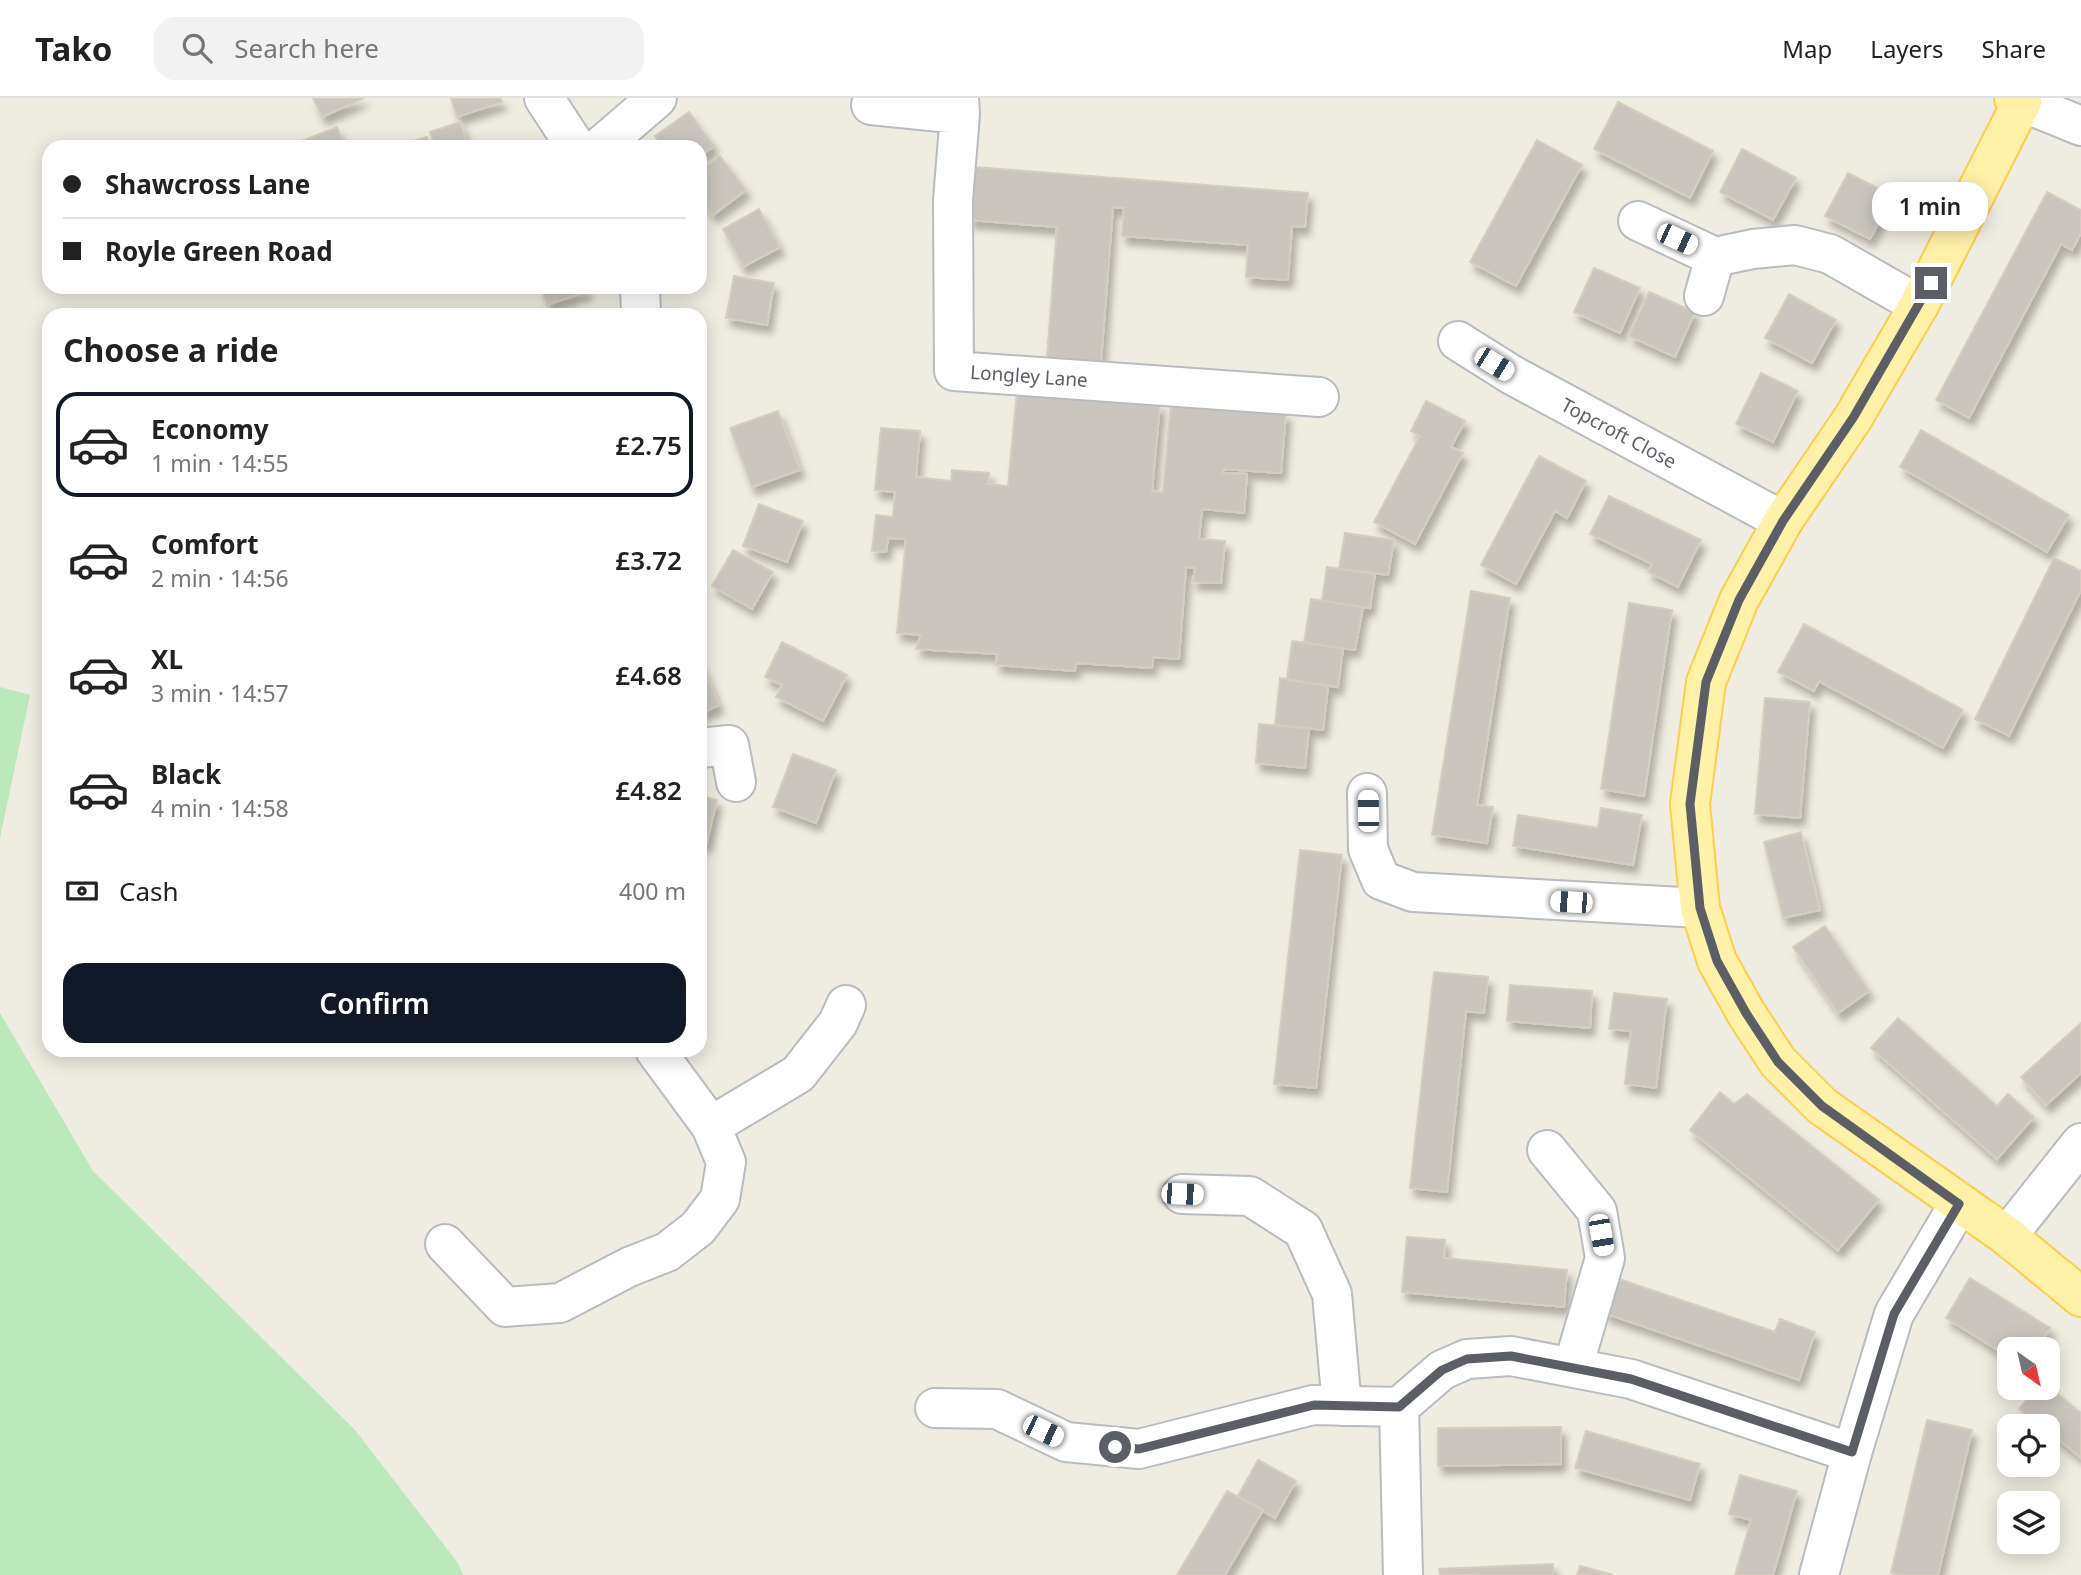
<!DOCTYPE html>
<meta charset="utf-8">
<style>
:root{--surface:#fff;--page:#f2f2f2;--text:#222;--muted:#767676;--line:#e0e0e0;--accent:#111827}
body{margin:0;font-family:"Noto Sans",sans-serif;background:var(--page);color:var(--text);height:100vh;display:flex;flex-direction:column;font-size:26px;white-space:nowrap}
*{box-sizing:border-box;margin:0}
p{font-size:23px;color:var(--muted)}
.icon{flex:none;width:38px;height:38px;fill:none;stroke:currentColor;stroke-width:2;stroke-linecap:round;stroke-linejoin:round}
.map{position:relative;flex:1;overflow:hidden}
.side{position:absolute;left:42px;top:210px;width:665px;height:749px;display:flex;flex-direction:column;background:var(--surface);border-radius:21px;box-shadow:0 4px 18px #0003}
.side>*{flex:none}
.banner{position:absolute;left:42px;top:42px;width:665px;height:154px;border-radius:21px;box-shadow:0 4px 18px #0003;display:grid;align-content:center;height:154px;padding:0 21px;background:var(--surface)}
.needle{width:46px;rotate:146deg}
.controls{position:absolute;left:1997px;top:1239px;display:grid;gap:14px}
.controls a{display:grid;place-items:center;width:63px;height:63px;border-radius:14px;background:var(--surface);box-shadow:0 4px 18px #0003;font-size:35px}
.end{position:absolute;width:32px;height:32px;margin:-16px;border:9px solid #5b5f65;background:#fff;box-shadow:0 0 0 4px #fff}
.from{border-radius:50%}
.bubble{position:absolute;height:49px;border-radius:21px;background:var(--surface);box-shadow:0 4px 18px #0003;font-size:23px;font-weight:600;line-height:49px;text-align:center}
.car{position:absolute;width:21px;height:42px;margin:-21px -10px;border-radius:9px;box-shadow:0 0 5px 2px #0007;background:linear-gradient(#fff 24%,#345 0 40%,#fff 0 76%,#345 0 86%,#fff 0)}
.banner b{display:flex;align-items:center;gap:24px;height:66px;font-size:26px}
.banner b+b{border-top:2px solid var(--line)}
.banner i{width:18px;height:18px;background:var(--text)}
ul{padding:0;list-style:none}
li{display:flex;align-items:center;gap:21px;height:105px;margin:0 14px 10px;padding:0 7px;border:4px solid transparent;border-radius:21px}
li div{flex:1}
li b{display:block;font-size:26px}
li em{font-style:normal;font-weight:600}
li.current{border-color:var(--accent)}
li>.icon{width:63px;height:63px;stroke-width:1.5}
h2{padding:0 21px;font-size:32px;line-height:84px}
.pay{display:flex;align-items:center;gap:18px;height:77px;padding:0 21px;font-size:26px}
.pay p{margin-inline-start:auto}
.action{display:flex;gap:14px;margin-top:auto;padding:14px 21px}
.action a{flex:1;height:80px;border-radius:21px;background:var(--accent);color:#fff;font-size:28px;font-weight:600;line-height:80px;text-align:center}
header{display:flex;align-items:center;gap:42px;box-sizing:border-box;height:98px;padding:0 35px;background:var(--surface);border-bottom:2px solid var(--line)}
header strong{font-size:33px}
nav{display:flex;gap:38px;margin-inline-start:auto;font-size:24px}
.search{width:490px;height:63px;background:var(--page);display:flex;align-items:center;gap:18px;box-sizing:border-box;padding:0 24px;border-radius:21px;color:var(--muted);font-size:26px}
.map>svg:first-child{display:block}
.green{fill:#bce9bc}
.building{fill:#cac6bf;stroke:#d5cec0;stroke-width:2;filter:url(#shadow)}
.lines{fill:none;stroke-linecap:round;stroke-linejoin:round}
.minor-casing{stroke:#b8bbc0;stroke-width:42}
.major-casing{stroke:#ffcc4c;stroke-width:42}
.minor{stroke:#fff;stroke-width:38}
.major{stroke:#fff1a8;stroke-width:38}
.route{stroke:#5b5f65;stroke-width:9}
.labels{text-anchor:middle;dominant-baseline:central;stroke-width:5;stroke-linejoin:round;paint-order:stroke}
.street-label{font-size:19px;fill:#5b5f65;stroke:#fff}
</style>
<header>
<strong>Tako</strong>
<div class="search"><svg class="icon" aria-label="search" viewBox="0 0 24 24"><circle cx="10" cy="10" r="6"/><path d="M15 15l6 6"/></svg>Search here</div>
<nav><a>Map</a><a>Layers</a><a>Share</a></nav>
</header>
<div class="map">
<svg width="2081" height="1477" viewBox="0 0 2081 1477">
<defs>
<filter id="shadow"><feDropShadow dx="4.5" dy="8" stdDeviation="3.5" flood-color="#0004"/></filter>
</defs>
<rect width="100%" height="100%" fill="#efece2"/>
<path class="green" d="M0,589L30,597L0,740Z
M0,915L93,1073L355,1332L458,1465L463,1477H0Z"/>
<path class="building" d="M313,0H364L322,19Z
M451,0H500L502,4L457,19Z
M1618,4L1713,53L1690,100L1594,51Z
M689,14L714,48L700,58V49H663L655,38Z
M460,24L468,49H435L430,34Z
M337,29L345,49H301L299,44Z
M427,39L430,49H397V48Z
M1537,42L1582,67L1516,188L1470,164Z
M1742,51L1796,80L1773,122L1720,94Z
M720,58L746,92L713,117L700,100V73Z
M973,69L1308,95L1305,129L1292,128L1288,182L1246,179L1248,147L1122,138L1124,110L1113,109L1100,276L1046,272L1057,129L969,122Z
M1848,75L1893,98L1870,141L1825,118Z
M2047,94L2081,112V135L2072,152L2061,146L1969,320L1936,302Z
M759,111L780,149L743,169L723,131Z
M1594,170L1640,190L1620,235L1574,214Z
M734,178L774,185L767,227L726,220Z
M541,189H586L588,193L547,207Z
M1649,194L1695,214L1675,259L1629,238Z
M1789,196L1836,222L1812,265L1765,240Z
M1761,275L1798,293L1773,344L1736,326Z
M1017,293L1160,306L1152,393L1163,394L1171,305L1286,315L1281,375L1224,371L1223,375L1247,376L1244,415L1202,411L1199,441L1225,443L1221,485L1193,484L1195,470L1186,469L1179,561L1153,559L1152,570L1076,565L1075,573L996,567L997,556L916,551L921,537L897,535L906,441L888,440L886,454L872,453L876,417L893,419L895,394L875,392L881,330L920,333L916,379L951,383L952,372L989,375L988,386L1008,388Z
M1426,303L1465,323L1451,349L1463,355L1415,446L1374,424L1420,338L1411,333Z
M778,313L800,372L752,389L730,330Z
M1921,332L2069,417L2047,454L1900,369Z
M1539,358L1586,383L1567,420L1555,413L1516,486L1481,467Z
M1609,398L1701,442L1678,489L1648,474L1652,466L1590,436Z
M759,406L803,423L787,464L743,448Z
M1345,435L1394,442L1388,477L1339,471Z
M733,452L773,474L752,511L712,488Z
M2054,460L2081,473V492L2009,638L1975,621Z
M1327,469L1375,476L1370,510L1322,503Z
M1471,493L1510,500L1477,707L1493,709L1487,745L1432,737Z
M1311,501L1363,509L1355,552L1304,545Z
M1629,505L1672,512L1644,698L1601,691Z
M1804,526L1963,612L1943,650L1819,583L1814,593L1778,574Z
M1292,543L1343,550L1338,589L1287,582Z
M782,544L847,577L823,623L776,599L782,587L765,579Z
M700,564L719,607L700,616Z
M1280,580L1328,588L1323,632L1275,627Z
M1765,600L1810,604L1800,720L1755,716Z
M1259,626L1309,630L1305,670L1256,665Z
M793,656L836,672L816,725L773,709Z
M700,698L717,702L706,747L700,746Z
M1601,710L1642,717L1633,767L1513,748L1518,717L1598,730Z
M1801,734L1820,812L1783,820L1764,744Z
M1300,752L1342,757L1316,990L1274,986Z
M1825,828L1869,893L1838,915L1793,849Z
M1434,874L1488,879L1484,915L1466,913L1447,1094L1410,1090Z
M1510,887L1592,893L1590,930L1507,923Z
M1614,895L1667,901L1656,990L1625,986L1631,933L1609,931Z
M1898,920L1997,1008L2008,996L2034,1019L1997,1061L1871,950Z
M2081,925V975L2046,1007L2021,979Z
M1720,994L1734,1006L1747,996L1879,1102L1838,1152L1690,1032Z
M1407,1139L1445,1142L1444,1160L1567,1172L1564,1209L1402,1194Z
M1616,1180L1775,1234L1780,1221L1815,1234L1799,1282L1604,1215Z
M1970,1180L2050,1230L2037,1251H2009V1259L1946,1220Z
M2048,1288L2081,1315V1360L2048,1333V1328H2041L2019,1311L2036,1290Z
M1927,1322L1972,1332L1938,1477H1900L1891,1475Z
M1561,1329V1366L1438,1368V1330Z
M1586,1333L1700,1366L1690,1402L1575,1370Z
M1258,1362L1296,1383L1275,1420L1238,1398Z
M1740,1377L1797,1393L1773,1477H1735L1751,1422L1729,1416Z
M1227,1393L1263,1412L1225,1477H1177Z
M1553,1466V1477H1440L1439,1471Z
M1580,1468L1613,1477H1577Z"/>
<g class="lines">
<g class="minor-casing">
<path id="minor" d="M544,0L576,49
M2022,4L2081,28
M871,7L960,16L959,0
M960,16L953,102L954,273L1319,299
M600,49L657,0
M1638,123L1715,159L1753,151L1795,147L1830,156L1919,207
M640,189L641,217
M1704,198L1715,159
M1458,243L1512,277L1783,423
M700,650L729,647L736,684
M1367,695L1368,751L1381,782L1413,794L1700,810
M711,1028L798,976L838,925L846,907
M1547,1052L1597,1113L1605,1160L1573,1269
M1182,1096L1250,1098L1303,1132L1332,1196L1342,1308
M2007,1138L2081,1045
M445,1146L505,1209L560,1205L629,1169L667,1154L698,1130L720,1101L726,1064L711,1028L655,952
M935,1310L997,1311L1066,1344L1139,1351L1313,1307L1399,1309
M1403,1477L1399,1309L1442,1272L1467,1261L1511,1258L1631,1281L1852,1355
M1819,1477L1852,1355L1894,1216L1959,1106"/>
</g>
<g class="major-casing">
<path id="major" d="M2014,0L2022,4L1919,207L1853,320L1783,423L1739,502L1706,584L1690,706L1700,810L1717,863L1746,915L1778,964L1822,1008L2007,1138L2081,1199"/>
</g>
<use href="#minor" class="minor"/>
<use href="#major" class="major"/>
</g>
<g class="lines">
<path class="route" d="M1115,1349L1139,1351L1314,1307L1399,1309L1442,1272L1467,1261L1511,1258L1631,1281L1852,1354L1894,1216L1959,1106L1822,1008L1778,964L1746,915L1717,863L1700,810L1690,706L1706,584L1739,502L1783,423L1853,320L1931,185"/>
</g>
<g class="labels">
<g class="street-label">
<text transform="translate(1029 278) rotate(4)">Longley Lane</text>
<text transform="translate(1619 335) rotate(28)">Topcroft Close</text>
</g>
</g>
</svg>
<div class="controls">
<a><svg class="needle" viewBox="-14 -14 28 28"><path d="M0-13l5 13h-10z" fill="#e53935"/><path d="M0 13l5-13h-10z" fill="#767676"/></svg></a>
<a><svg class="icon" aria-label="locate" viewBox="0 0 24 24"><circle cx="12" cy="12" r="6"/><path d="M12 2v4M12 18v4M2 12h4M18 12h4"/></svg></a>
<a><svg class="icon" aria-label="layers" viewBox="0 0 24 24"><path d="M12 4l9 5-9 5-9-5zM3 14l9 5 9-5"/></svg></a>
</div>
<i class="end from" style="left:1115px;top:1349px"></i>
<i class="end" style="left:1931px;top:185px"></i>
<div class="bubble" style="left:1872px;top:84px;width:116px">1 min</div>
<i class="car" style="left:1677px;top:141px;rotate:115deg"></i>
<i class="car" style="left:1494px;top:266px;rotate:122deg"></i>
<i class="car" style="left:1368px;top:713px;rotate:359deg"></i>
<i class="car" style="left:1571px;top:804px;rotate:273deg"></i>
<i class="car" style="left:1182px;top:1096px;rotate:92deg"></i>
<i class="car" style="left:1601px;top:1137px;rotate:170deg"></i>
<i class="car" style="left:1043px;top:1333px;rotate:116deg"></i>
<div class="banner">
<b><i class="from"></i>Shawcross Lane</b>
<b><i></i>Royle Green Road</b>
</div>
<section class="side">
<h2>Choose a ride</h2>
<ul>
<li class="current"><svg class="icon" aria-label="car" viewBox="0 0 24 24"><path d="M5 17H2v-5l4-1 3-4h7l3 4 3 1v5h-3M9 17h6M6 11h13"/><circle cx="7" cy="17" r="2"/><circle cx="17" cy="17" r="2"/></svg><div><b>Economy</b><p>1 min · 14:55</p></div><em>£2.75</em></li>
<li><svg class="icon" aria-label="car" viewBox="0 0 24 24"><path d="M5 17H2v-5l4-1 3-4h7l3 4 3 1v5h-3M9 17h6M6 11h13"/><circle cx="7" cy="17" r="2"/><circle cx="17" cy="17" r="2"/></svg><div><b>Comfort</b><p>2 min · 14:56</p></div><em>£3.72</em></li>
<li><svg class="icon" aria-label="car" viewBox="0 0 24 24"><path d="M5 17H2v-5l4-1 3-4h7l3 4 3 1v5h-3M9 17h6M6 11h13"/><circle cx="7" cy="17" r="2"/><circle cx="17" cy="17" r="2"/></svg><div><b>XL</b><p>3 min · 14:57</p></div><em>£4.68</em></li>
<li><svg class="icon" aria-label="car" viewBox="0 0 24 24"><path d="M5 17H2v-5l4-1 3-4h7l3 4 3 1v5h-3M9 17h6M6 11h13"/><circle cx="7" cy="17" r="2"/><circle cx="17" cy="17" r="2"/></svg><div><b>Black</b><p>4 min · 14:58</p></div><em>£4.82</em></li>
</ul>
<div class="pay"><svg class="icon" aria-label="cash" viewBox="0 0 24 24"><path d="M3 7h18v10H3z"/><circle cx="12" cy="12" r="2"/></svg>Cash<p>400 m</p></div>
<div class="action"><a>Confirm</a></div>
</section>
</div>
